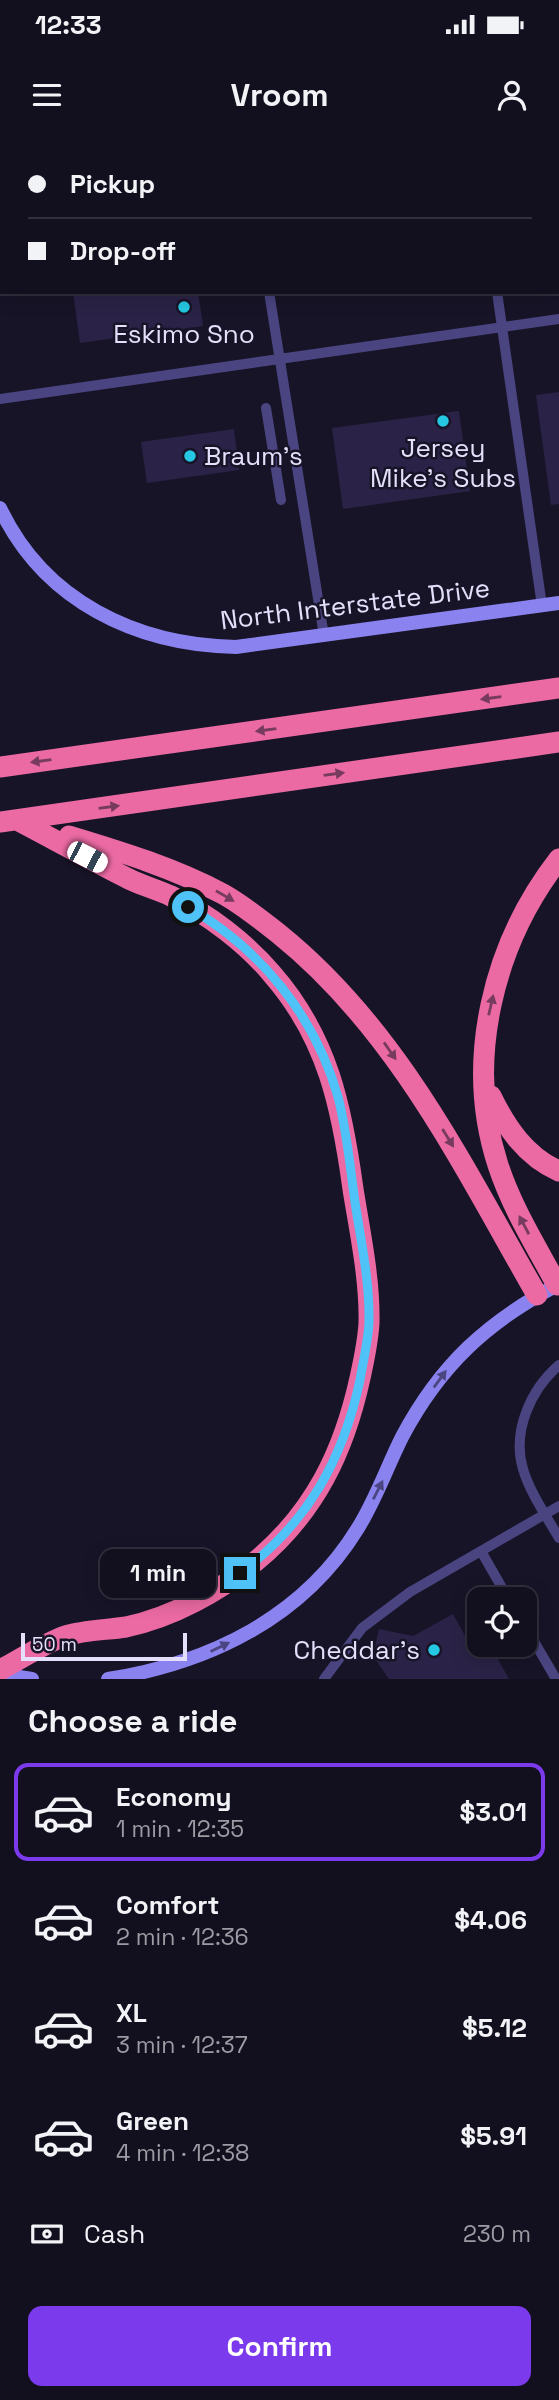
<!DOCTYPE html>
<meta charset="utf-8">
<style>
:root{--surface:#120f1e;--page:#1b1827;--text:#f1f3f6;--muted:#9c9ca4;--line:#312f3c;--accent:#7c3aed}
body{margin:0;font-family:"Space Grotesk",sans-serif;background:var(--page);color:var(--text);height:100vh;display:flex;flex-direction:column;font-size:26px;white-space:nowrap}
*{box-sizing:border-box;margin:0}
p{font-size:23px;color:var(--muted)}
.icon{flex:none;width:38px;height:38px;fill:none;stroke:currentColor;stroke-width:2;stroke-linecap:round;stroke-linejoin:round}
.map{position:relative;height:1539px;overflow:hidden}
.panel{display:flex;flex-direction:column;background:var(--surface);flex:1}
.panel>*{flex:none}
.banner{position:absolute;left:0px;top:0px;width:560px;height:154px;box-shadow:0 4px 18px #0003,0 0 0 2px var(--line);display:grid;align-content:center;height:154px;padding:0 28px;background:var(--surface)}
.fabs{position:absolute;left:467px;top:1447px;display:grid;gap:14px}
.fabs a{display:grid;place-items:center;width:70px;height:70px;border-radius:14px;background:var(--surface);box-shadow:0 4px 18px #0003,0 0 0 2px var(--line);font-size:35px}
.scale{position:absolute;left:21px;bottom:18px;width:166px;box-sizing:border-box;padding-left:7px;border:4px solid #e4e0fb;border-top:0;font-size:19px;line-height:24px;white-space:nowrap;color:#e4e0fb;-webkit-text-stroke:5px #181428;paint-order:stroke}
.end{position:absolute;width:32px;height:32px;margin:-16px;border:9px solid #4fc3f7;background:#111;box-shadow:0 0 0 4px #111}
.from{border-radius:50%}
.bubble{position:absolute;height:49px;border-radius:14px;background:var(--surface);box-shadow:0 4px 18px #0003,0 0 0 2px var(--line);font-size:23px;font-weight:700;line-height:49px;text-align:center}
.car{position:absolute;width:21px;height:42px;margin:-21px -10px;border-radius:9px;box-shadow:0 0 5px 2px #0007;background:linear-gradient(#fff 24%,#345 0 40%,#fff 0 76%,#345 0 86%,#fff 0)}
.banner b{display:flex;align-items:center;gap:24px;height:66px;font-size:26px}
.banner b+b{border-top:2px solid var(--line)}
.banner i{width:18px;height:18px;background:var(--text)}
ul{padding:0;list-style:none}
li{display:flex;align-items:center;gap:21px;height:98px;margin:0 14px 10px;padding:0 14px;border:4px solid transparent;border-radius:14px}
li div{flex:1}
li b{display:block;font-size:26px}
li em{font-style:normal;font-weight:700}
li.selected{border-color:var(--accent)}
li>.icon{width:63px;height:63px;stroke-width:1.5}
h2{padding:0 28px;font-size:32px;line-height:84px}
.pay{display:flex;align-items:center;gap:18px;height:77px;padding:0 28px;font-size:26px}
.pay p{margin-inline-start:auto}
.cta{display:flex;gap:14px;margin-top:auto;padding:14px 28px}
.cta a{flex:1;height:80px;border-radius:14px;background:var(--accent);color:#fff;font-size:28px;font-weight:700;line-height:80px;text-align:center}
.status{display:flex;justify-content:space-between;align-items:center;height:49px;padding:0 35px;background:var(--surface);direction:ltr}
.status svg{height:19px;fill:currentColor}
header{display:flex;justify-content:space-between;align-items:center;height:91px;padding:0 28px;background:var(--surface);font-size:32px;font-weight:700}
.map>svg:first-child{display:block}
.building{fill:#2b2347}
.lines{fill:none;stroke-linecap:round;stroke-linejoin:round}
.lane{stroke:#4a4581;stroke-width:10}
.secondary{stroke:#8a83ef;stroke-width:14}
.highway{stroke:#eb6aa3;stroke-width:21}
.oneway{fill:#773b5f}
.oneway2{fill:#4b4682}
.route{stroke:#4fc3f7;stroke-width:9}
.poi-dot{fill:#25c7e2;stroke:#181428;stroke-width:2.5}
.labels{text-anchor:middle;dominant-baseline:central;stroke-width:5;stroke-linejoin:round;paint-order:stroke}
.poi-label{font-size:26px;fill:#e4e0fb;stroke:#181428}
.street-label{font-size:26px;fill:#e4e0fb;stroke:#181428}
</style>
<div class="status"><b>12:33</b><svg viewBox="0 0 49 12"><path d="M0 12V9h3v3zM5 12V6h3v6zM10 12V3h3v9zM15 12V0h3v12zM26 1h20v11H26zM47 4h2v5h-2z"/></svg></div>
<header><svg class="icon" aria-label="menu" viewBox="0 0 24 24"><path d="M4 6h16M4 12h16M4 18h16"/></svg>Vroom<svg class="icon" aria-label="person" viewBox="0 0 24 24"><circle cx="12" cy="8" r="4"/><path d="M4 21q1-7 8-7t8 7"/></svg></header>
<div class="map">
<svg width="559" height="1539" viewBox="0 0 559 1539">
<rect width="100%" height="100%" fill="#181428"/>
<path class="building" d="M73,152H198L203,186L80,203Z
M559,252V364L551,365L536,255Z
M459,271L470,351L343,369L332,288Z
M234,289L239,330L147,343L141,302Z
M453,1474L468,1501L480,1494V1505H490L509,1539H389L373,1516L379,1489L413,1496Z"/>
<g class="lines">
<path class="lane" d="M473,0V2
M318,2L331,0
M0,48H2
M269,152L324,496
M497,152L542,466
M0,259L559,179
M266,268L281,360
M559,1225C530,1250 512,1292 523,1329C530,1353 547,1377 559,1398
M481,1411L509,1460
M525,1486L556,1539
M324,1539L362,1488L410,1452L559,1366"/>
<path class="secondary" d="M0,368C44,461 136,505 236,507L559,463
M0,1534L32,1539
M108,1539C209,1523 303,1478 358,1388C376,1359 387,1327 402,1297C440,1225 488,1181 559,1144"/>
<path class="highway" d="M0,627L559,548
M0,682L559,602
M69,696C122,712 174,728 223,754C243,765 261,780 279,794C397,889 463,1026 537,1155
M491,956C506,987 526,1017 559,1031
M557,1145C536,1106 512,1068 498,1025C464,921 493,804 559,719
M0,1530C21,1519 43,1504 65,1496C84,1490 106,1490 126,1487C173,1477 220,1451 256,1421C315,1372 344,1311 360,1238C364,1220 368,1201 369,1183C370,1139 360,1093 353,1049C342,968 328,898 272,834C246,803 208,774 171,756C158,750 144,746 131,740C93,721 55,700 17,680"/>
</g>
<defs><path id="oneway-solid" d="M-6-.8H1V-3.2L6.5 0L1 3.2V.8H-6Z" transform="scale(1.75)"/></defs>
<g class="oneway">
<use href="#oneway-solid" transform="translate(491 558) rotate(172)"/>
<use href="#oneway-solid" transform="translate(266 590) rotate(172)"/>
<use href="#oneway-solid" transform="translate(41 621) rotate(172)"/>
<use href="#oneway-solid" transform="translate(334 634) rotate(-8)"/>
<use href="#oneway-solid" transform="translate(109 667) rotate(-8)"/>
<use href="#oneway-solid" transform="translate(225 756) rotate(30)"/>
<use href="#oneway-solid" transform="translate(491 865) rotate(-77)"/>
<use href="#oneway-solid" transform="translate(390 911) rotate(55)"/>
<use href="#oneway-solid" transform="translate(448 998) rotate(58)"/>
<use href="#oneway-solid" transform="translate(524 1085) rotate(-118)"/>
</g>
<g class="oneway2">
<use href="#oneway-solid" transform="translate(440 1239) rotate(-54)"/>
<use href="#oneway-solid" transform="translate(378 1350) rotate(-63)"/>
<use href="#oneway-solid" transform="translate(220 1507) rotate(-26)"/>
</g>
<g class="lines">
<path class="route" d="M188,767C261,809 315,876 338,957C347,991 350,1027 355,1062C361,1102 370,1142 369,1183C368,1202 363,1222 360,1240C343,1320 307,1384 240,1433"/>
</g>
<g class="poi-dot">
<circle cx="184" cy="167" r="7"/>
<circle cx="443" cy="281" r="7"/>
<circle cx="190" cy="316" r="7"/>
<circle cx="434" cy="1510" r="7"/>
</g>
<g class="labels">
<g class="poi-label">
<text x="184" y="194">Eskimo Sno</text>
<text x="443" y="308">Jersey<tspan x="443" dy="30">Mike's Subs</tspan></text>
<text x="204" y="316" text-anchor="start">Braum's</text>
<text x="420" y="1510" text-anchor="end">Cheddar's</text>
</g>
<g class="street-label">
<text transform="translate(355 464) rotate(-7)">North Interstate Drive</text>
</g>
</g>
</svg>
<div class="fabs">
<a><svg class="icon" aria-label="locate" viewBox="0 0 24 24"><circle cx="12" cy="12" r="6"/><path d="M12 2v4M12 18v4M2 12h4M18 12h4"/></svg></a>
</div>
<div class="scale">50 m</div>
<i class="end from" style="left:188px;top:767px"></i>
<i class="end" style="left:240px;top:1433px"></i>
<div class="bubble" style="left:100px;top:1409px;width:116px">1 min</div>
<i class="car" style="left:87px;top:717px;rotate:117deg"></i>
<div class="banner">
<b><i class="from"></i>Pickup</b>
<b><i></i>Drop-off</b>
</div>
</div>
<section class="panel">
<h2>Choose a ride</h2>
<ul>
<li class="selected"><svg class="icon" aria-label="car" viewBox="0 0 24 24"><path d="M5 17H2v-5l4-1 3-4h7l3 4 3 1v5h-3M9 17h6M6 11h13"/><circle cx="7" cy="17" r="2"/><circle cx="17" cy="17" r="2"/></svg><div><b>Economy</b><p>1 min · 12:35</p></div><em>$3.01</em></li>
<li><svg class="icon" aria-label="car" viewBox="0 0 24 24"><path d="M5 17H2v-5l4-1 3-4h7l3 4 3 1v5h-3M9 17h6M6 11h13"/><circle cx="7" cy="17" r="2"/><circle cx="17" cy="17" r="2"/></svg><div><b>Comfort</b><p>2 min · 12:36</p></div><em>$4.06</em></li>
<li><svg class="icon" aria-label="car" viewBox="0 0 24 24"><path d="M5 17H2v-5l4-1 3-4h7l3 4 3 1v5h-3M9 17h6M6 11h13"/><circle cx="7" cy="17" r="2"/><circle cx="17" cy="17" r="2"/></svg><div><b>XL</b><p>3 min · 12:37</p></div><em>$5.12</em></li>
<li><svg class="icon" aria-label="car" viewBox="0 0 24 24"><path d="M5 17H2v-5l4-1 3-4h7l3 4 3 1v5h-3M9 17h6M6 11h13"/><circle cx="7" cy="17" r="2"/><circle cx="17" cy="17" r="2"/></svg><div><b>Green</b><p>4 min · 12:38</p></div><em>$5.91</em></li>
</ul>
<div class="pay"><svg class="icon" aria-label="cash" viewBox="0 0 24 24"><path d="M3 7h18v10H3z"/><circle cx="12" cy="12" r="2"/></svg>Cash<p>230 m</p></div>
<div class="cta"><a>Confirm</a></div>
</section>
